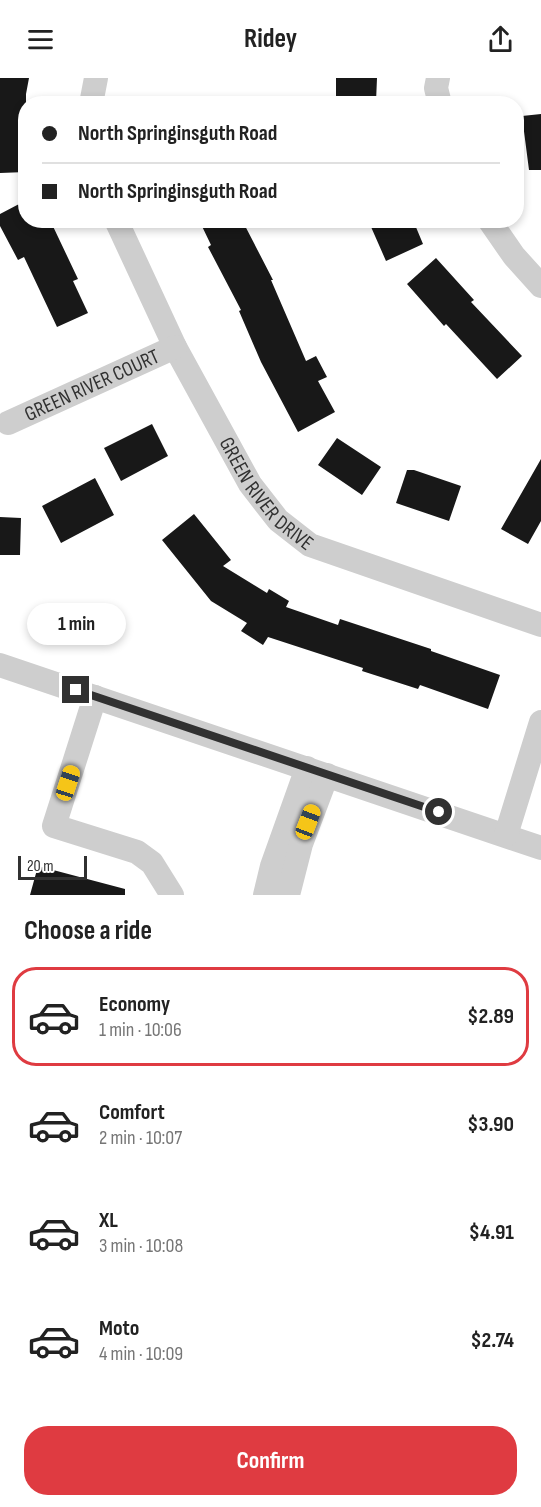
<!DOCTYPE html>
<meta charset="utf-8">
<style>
:root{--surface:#fff;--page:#f6f6f6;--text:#222;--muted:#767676;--line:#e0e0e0;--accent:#df3b41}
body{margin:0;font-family:"Sofia Sans Condensed",sans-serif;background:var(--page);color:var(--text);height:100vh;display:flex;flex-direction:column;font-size:22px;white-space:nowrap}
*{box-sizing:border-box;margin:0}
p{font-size:20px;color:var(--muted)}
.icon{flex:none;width:33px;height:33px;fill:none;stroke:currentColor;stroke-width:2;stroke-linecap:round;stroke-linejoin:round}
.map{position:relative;height:817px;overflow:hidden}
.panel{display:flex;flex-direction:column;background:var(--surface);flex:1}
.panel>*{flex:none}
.guide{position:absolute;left:18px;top:18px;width:506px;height:132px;border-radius:24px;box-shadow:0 3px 9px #0003;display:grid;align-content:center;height:132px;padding:0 24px;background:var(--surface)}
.scale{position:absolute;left:18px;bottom:15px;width:69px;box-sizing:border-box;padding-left:6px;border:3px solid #313131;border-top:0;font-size:16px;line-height:21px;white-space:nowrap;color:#313131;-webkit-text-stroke:4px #fff;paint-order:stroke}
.end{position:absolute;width:27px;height:27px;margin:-14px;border:8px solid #313131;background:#fff;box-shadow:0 0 0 3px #fff}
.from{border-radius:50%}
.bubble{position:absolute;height:42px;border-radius:21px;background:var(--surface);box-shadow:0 3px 9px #0003;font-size:20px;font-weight:700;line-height:42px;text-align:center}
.car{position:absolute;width:18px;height:36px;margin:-18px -9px;border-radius:8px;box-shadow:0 0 4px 2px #0007;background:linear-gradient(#f5c518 24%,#345 0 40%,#f5c518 0 76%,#345 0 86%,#f5c518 0)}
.guide b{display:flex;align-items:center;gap:21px;height:57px;font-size:22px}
.guide b+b{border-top:2px solid var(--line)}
.guide i{width:15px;height:15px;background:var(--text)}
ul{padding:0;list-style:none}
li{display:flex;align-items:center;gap:18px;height:99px;margin:0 12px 9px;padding:0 12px;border:3px solid transparent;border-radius:24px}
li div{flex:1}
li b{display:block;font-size:22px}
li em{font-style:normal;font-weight:700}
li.current{border-color:var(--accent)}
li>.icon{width:54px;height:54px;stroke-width:1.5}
h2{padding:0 24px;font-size:27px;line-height:72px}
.cta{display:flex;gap:12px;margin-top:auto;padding:12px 24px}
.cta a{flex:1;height:69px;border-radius:24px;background:var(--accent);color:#fff;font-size:24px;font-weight:700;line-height:69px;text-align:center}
header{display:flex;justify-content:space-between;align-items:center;height:78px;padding:0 24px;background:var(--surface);font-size:27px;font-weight:700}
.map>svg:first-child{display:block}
.building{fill:#181818}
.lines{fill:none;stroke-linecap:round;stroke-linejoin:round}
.minor{stroke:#cecece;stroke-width:24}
.route{stroke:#313131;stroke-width:8}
.labels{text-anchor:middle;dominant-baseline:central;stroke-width:6;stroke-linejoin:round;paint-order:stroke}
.street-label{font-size:21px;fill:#313131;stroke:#fff}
</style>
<header><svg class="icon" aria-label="menu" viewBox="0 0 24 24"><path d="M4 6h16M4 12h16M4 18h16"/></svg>Ridey<svg class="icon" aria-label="share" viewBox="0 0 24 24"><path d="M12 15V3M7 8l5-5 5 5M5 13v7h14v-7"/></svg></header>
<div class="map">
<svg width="541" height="817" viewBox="0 0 541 817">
<rect width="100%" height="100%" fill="#fff"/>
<path class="building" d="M0,0H29L26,16V58H23L26,94L0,95Z
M336,0H377L376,24H336Z
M541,36V92H529L522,38Z
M21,125L26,134V142H50L78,201L73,203L88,235L57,249L24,179L18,182L0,148V136Z
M199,142H242L273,202H271L306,283L316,278L327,299L318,303L335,334L298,354L261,284L239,233L241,232L208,169L211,167Z
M368,142H413L423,166L386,183Z
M436,180L474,222L471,224L522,278L497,301L446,246L444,248L407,206Z
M152,346L168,378L121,403L104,370Z
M337,360L381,389L362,417L318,387Z
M541,381V443L528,466L501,451Z
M407,392H414L461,408L449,443L396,425Z
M95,400L114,437L61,465L42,428Z
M194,436L231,482L223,488L267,515L269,511L289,523L286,529L338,547L340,541L431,571V573L500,597L488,631L420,607L418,611L362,593L363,590L268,559L263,567L241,553L247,545L211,523L162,462Z
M0,439L21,440L20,477H0Z
M38,788L125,811V817H30Z"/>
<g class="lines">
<g class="minor">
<path d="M438,0L436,10L440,26"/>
<path d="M91,26L96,0"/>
<path id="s1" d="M116,142L175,269L250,406L278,442L310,467L541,547"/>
<path d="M489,142L514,178L541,208"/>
<path id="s2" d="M8,345L175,269"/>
<path d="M0,587L541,770"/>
<path d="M95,619L54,748L137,774L152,785L172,817"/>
<path d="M506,757L541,644"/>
<path d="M265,817L272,788L307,690"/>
<path d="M288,817L301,766L327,697"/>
</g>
</g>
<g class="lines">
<path class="route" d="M76,612L439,734"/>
</g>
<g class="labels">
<g class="street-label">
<text stroke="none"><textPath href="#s2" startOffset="92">GREEN RIVER COURT</textPath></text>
<text stroke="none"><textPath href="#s1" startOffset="314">GREEN RIVER DRIVE</textPath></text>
</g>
</g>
</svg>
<div class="scale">20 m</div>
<i class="end from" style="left:439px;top:734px"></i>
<i class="end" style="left:76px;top:612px"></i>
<div class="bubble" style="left:27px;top:525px;width:99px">1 min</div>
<i class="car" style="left:68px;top:705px;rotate:18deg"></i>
<i class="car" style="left:308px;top:744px;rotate:21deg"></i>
<div class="guide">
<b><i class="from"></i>North Springinsguth Road</b>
<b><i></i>North Springinsguth Road</b>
</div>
</div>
<section class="panel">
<h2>Choose a ride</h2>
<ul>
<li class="current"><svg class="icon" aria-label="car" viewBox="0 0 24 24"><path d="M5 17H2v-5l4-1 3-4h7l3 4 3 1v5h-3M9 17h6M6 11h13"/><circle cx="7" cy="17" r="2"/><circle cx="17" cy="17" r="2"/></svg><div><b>Economy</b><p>1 min · 10:06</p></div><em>$2.89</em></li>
<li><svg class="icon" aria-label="car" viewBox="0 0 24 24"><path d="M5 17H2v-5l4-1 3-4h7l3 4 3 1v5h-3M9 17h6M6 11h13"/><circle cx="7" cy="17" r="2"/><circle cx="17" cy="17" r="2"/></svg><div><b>Comfort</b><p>2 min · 10:07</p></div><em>$3.90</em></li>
<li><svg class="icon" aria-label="car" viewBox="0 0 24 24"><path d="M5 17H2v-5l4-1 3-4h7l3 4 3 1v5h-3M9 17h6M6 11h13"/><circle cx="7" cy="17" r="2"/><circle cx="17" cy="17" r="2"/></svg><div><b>XL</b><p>3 min · 10:08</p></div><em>$4.91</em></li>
<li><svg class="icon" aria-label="car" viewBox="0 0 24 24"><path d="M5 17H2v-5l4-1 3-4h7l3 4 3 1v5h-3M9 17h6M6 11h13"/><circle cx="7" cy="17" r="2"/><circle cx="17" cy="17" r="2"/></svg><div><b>Moto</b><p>4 min · 10:09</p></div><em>$2.74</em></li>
</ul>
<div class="cta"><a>Confirm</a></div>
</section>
